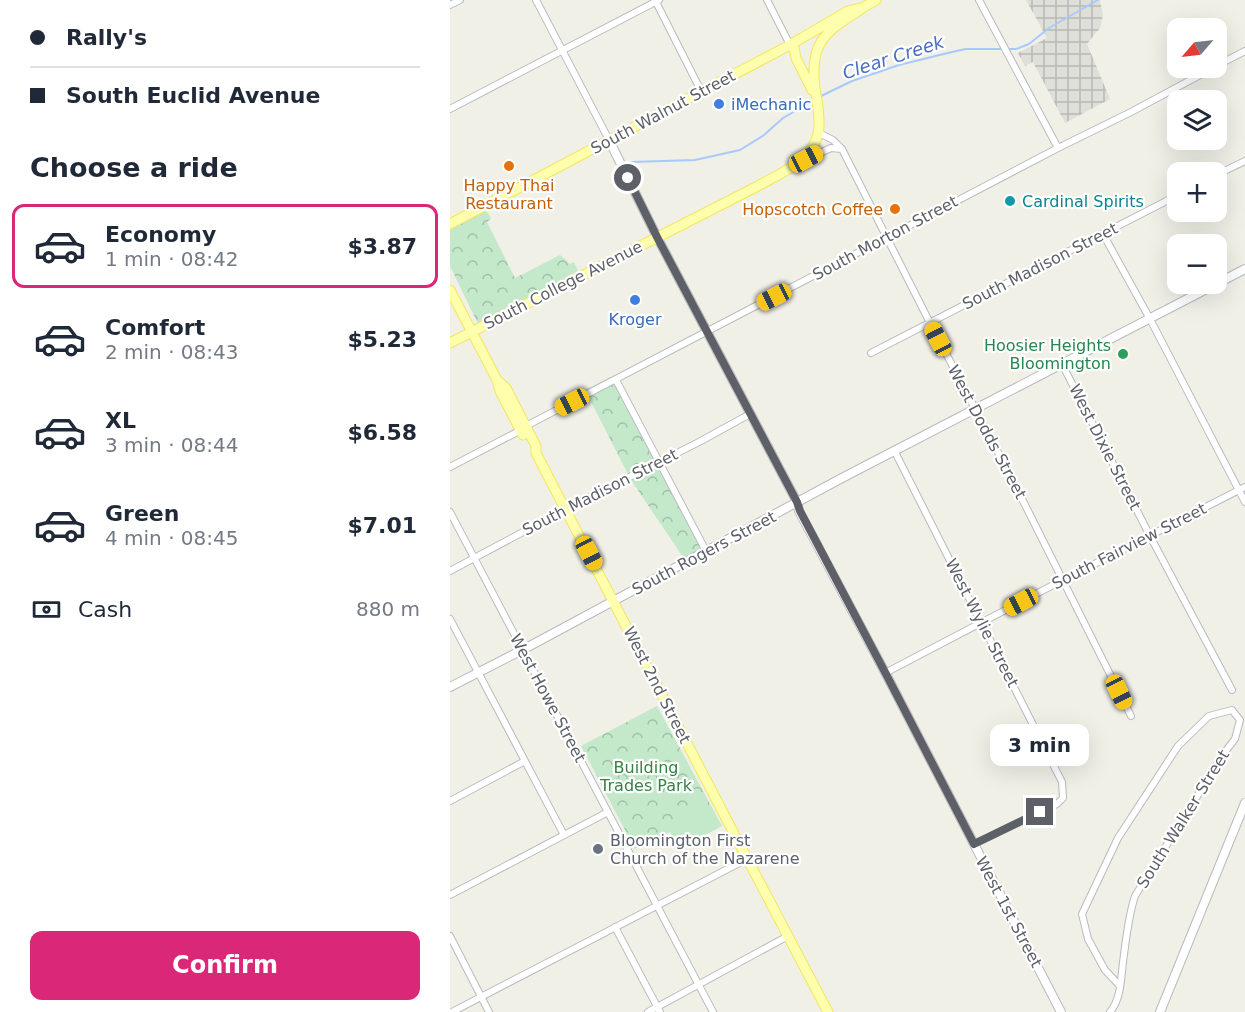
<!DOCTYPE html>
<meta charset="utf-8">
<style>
:root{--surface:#fff;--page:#f6f6f7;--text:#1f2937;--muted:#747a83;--line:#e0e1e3;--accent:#db2777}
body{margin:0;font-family:"DejaVu Sans",sans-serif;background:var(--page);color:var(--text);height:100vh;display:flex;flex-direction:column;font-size:22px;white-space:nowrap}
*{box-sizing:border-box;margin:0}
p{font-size:20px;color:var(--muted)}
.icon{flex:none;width:33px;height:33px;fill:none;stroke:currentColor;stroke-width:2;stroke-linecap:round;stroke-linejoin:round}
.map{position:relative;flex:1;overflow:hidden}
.panel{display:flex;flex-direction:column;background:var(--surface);width:450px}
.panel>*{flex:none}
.hud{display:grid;align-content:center;height:132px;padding:0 30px;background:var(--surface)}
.needle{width:39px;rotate:242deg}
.fabs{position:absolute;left:717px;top:18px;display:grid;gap:12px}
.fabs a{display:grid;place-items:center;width:60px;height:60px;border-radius:12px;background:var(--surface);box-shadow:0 6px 24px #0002;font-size:30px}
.end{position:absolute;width:27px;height:27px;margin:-14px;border:8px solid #5e6067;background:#fff;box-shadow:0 0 0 3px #fff}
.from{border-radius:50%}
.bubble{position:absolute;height:42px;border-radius:12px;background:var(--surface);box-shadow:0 6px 24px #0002;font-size:20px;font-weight:700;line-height:42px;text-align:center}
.car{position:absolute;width:18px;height:36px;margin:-18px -9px;border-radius:8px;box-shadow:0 0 4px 2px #0007;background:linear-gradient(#f5c518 24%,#345 0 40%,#f5c518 0 76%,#345 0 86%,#f5c518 0)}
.hud b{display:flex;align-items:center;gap:21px;height:57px;font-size:22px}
.hud b+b{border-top:2px solid var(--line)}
.hud i{width:15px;height:15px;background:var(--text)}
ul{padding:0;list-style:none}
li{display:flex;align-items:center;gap:18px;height:84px;margin:0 12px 9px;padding:0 18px;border:3px solid transparent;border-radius:12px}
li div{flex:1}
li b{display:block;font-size:22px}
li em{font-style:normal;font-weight:700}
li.active{border-color:var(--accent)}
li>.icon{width:54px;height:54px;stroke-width:1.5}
h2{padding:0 30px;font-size:27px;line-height:72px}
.pay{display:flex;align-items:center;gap:15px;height:66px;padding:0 30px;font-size:22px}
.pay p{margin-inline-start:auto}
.action{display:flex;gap:12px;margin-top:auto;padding:12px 30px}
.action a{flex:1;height:69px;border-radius:12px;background:var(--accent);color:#fff;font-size:24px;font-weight:700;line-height:69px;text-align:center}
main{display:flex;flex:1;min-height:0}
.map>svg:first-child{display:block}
.industrial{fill:url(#industrial-grid)}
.park{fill:url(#park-crowns)}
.pitch{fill:#c3e8ca}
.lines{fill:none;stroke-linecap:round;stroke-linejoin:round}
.stream{stroke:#a8c9ff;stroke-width:2}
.minor-casing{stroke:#b9bac0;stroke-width:8}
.tertiary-casing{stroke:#b9bac0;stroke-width:10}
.primary-casing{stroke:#f4e55d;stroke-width:11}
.minor{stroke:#fff;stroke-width:6}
.tertiary{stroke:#fff;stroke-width:8}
.primary{stroke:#fdffad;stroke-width:9}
.route{stroke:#5e6067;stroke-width:8}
.shop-dot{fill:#3f7fe0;stroke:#fff;stroke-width:2}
.food-dot{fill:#e8710a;stroke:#fff;stroke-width:2}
.culture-dot{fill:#0f9aa8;stroke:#fff;stroke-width:2}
.leisure-dot{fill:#2e9e5b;stroke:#fff;stroke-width:2}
.worship-dot{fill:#6b7280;stroke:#fff;stroke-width:2}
.labels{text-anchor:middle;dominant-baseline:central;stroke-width:4.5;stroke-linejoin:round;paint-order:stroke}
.shop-label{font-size:16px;fill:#366cbe;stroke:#fff;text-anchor:start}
.street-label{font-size:16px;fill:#5e6067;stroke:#fff}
.food-label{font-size:16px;fill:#c56008;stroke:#fff}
.culture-label{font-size:16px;fill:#0d838f;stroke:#fff;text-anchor:start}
.leisure-label{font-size:16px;fill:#27864d;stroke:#fff;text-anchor:end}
.park-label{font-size:16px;fill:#338244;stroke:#fff}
.worship-label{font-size:16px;fill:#5b616d;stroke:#fff;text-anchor:start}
.water-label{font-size:18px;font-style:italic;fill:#476ec6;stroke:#fff}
</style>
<main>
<section class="panel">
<div class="hud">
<b><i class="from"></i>Rally's</b>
<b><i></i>South Euclid Avenue</b>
</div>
<h2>Choose a ride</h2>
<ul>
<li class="active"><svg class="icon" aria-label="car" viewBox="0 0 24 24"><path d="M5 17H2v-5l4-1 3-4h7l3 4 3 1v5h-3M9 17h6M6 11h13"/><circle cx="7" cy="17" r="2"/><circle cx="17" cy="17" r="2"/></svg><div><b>Economy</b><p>1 min · 08:42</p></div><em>$3.87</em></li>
<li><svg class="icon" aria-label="car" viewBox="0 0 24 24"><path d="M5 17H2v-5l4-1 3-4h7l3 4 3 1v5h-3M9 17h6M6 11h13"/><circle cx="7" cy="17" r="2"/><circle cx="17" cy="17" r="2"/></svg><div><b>Comfort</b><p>2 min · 08:43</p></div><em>$5.23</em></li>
<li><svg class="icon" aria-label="car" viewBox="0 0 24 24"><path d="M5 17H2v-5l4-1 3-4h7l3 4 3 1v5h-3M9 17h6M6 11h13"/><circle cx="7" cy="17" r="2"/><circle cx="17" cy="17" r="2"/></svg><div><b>XL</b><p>3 min · 08:44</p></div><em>$6.58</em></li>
<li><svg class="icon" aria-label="car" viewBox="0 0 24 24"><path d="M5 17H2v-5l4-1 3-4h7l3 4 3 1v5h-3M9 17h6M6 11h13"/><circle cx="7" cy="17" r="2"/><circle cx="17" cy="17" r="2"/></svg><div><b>Green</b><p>4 min · 08:45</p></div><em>$7.01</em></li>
</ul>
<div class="pay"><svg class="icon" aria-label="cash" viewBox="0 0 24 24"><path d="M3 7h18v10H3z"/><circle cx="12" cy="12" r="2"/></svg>Cash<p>880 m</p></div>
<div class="action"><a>Confirm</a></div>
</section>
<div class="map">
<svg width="795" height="1012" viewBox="0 0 795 1012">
<defs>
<pattern id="industrial-grid" width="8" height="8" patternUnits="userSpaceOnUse" patternTransform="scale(1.5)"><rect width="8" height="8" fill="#dfdfd9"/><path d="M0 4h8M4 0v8" fill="none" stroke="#b8b8b4"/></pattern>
<pattern id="park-crowns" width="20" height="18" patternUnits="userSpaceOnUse" patternTransform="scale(1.5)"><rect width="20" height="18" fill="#c3e8ca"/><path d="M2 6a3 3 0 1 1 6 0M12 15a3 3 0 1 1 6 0" fill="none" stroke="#a2bfa8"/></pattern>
</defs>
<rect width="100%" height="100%" fill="#f0f0e7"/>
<path class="industrial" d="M576,0H650L653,15L650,28L637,44L660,99L615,123L583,62L575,66L568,53L597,38Z"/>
<path class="park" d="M32,211C38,211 39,214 41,219L37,222L65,278L110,255L120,264L124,262L128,271L29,326L0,266V228Z
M164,375L255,549L235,560L181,480L135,390Z
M207,706L272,826L229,848L220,832L185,849L131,746Z"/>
<path class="pitch" d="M257,802L270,827L229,848L216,823Z"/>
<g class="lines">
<path class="stream" d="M369,97L402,81L449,65L506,51L516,49H566L579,44L599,28L648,0
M180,162L245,160L290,150L314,135L333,118L364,100"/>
<g class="minor-casing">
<path id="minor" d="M86,0L159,140
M205,0L248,85L253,91
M317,0L340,45
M529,0L608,148
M0,5L10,0
M766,66L795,51
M0,109L209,0
M369,133L383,140L392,149L480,323L561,477L681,716
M354,160L381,148L392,149
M766,175L795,161
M653,234L700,319L795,502
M421,353L728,195
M612,364L700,536L782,690
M166,380L256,551
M76,426L608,148L681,112L763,68
M444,450L612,782L613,798L607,804L524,844
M0,467L71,430
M0,512L263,1012
M0,571L116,509L249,442L300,414
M0,619L114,835
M435,673L607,583L795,487
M0,801L75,761
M0,895L158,812
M165,927L210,1012
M0,936L39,1012
M2,1012L297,859
M198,1012L338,936
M660,1012C671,999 671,979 673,962C676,940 678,917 685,896L774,753L785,739L790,720L782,710L759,716L728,746L668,838L632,914L638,939L655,970L670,986"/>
</g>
<g class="tertiary-casing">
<path id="tertiary" d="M159,140L207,237L347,502L349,511L437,676L611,1012
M0,687L76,648L392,478L795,269
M710,1012L795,803"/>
</g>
<g class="primary-casing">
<path id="primary" d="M340,45L344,48L346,58L362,90
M0,224L340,45L398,11L414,7L426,0
M0,290L47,380L50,391L73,435
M0,343L306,187C329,174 361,162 368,134C371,123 367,99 365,88C363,73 363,55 371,42C380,27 400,17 414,7
M47,380L56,388L86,446V453L280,826L378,1012"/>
</g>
<use href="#minor" class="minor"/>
<use href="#tertiary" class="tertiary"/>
<use href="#primary" class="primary"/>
</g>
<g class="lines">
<path class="route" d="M178,178L207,237L347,502L350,511L437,676L524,844L590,812"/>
</g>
<g class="shop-dot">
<circle cx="269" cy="104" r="6"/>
<circle cx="185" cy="300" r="6"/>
</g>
<g class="food-dot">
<circle cx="59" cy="166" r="6"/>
<circle cx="445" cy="209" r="6"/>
</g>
<circle class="culture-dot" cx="560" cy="201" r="6"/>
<circle class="leisure-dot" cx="673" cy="354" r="6"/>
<circle class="worship-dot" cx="148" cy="849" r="6"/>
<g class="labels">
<g class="shop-label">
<text x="281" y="104">iMechanic</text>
<text x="185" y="319" text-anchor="middle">Kroger</text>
</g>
<g class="street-label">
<text transform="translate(213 112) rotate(-28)">South Walnut Street</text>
<text transform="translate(435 238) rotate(-28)">South Morton Street</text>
<text transform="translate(590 266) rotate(-27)">South Madison Street</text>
<text transform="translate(113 285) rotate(-27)">South College Avenue</text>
<text transform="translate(537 432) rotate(62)">West Dodds Street</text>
<text transform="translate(655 447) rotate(63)">West Dixie Street</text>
<text transform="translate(150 492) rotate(-27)">South Madison Street</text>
<text transform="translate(679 546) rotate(-27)">South Fairview Street</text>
<text transform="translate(254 553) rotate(-28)">South Rogers Street</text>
<text transform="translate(532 623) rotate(63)">West Wylie Street</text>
<text transform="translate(207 685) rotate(63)">West 2nd Street</text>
<text transform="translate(98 698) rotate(62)">West Howe Street</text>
<text transform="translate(733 819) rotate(-58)">South Walker Street</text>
<text transform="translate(559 912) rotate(62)">West 1st Street</text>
</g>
<g class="food-label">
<text x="59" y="185">Happy Thai<tspan x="59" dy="18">Restaurant</tspan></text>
<text x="433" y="209" text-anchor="end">Hopscotch Coffee</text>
</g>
<g class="culture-label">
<text x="572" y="201">Cardinal Spirits</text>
</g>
<g class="leisure-label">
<text x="661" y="345">Hoosier Heights<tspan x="661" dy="18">Bloomington</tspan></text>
</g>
<g class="park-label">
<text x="196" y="767">Building<tspan x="196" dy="18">Trades Park</tspan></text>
</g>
<g class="worship-label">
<text x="160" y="840">Bloomington First<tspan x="160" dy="18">Church of the Nazarene</tspan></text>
</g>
<g class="water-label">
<text transform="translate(443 57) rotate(-18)">Clear Creek</text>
</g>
</g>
</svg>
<div class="fabs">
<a><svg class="needle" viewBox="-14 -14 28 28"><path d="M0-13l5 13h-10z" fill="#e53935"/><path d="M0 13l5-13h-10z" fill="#747a83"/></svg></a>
<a><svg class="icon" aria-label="layers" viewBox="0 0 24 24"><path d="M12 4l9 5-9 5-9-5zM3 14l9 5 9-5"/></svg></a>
<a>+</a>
<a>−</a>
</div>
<i class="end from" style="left:178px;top:178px"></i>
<i class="end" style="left:590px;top:812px"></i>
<div class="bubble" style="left:540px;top:724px;width:99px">3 min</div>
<i class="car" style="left:356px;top:159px;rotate:62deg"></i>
<i class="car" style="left:324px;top:297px;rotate:243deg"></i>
<i class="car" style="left:488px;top:339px;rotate:332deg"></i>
<i class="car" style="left:122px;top:402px;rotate:243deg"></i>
<i class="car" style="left:139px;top:553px;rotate:152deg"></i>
<i class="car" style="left:571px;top:602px;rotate:242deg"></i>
<i class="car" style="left:669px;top:692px;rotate:154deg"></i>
</div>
</main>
